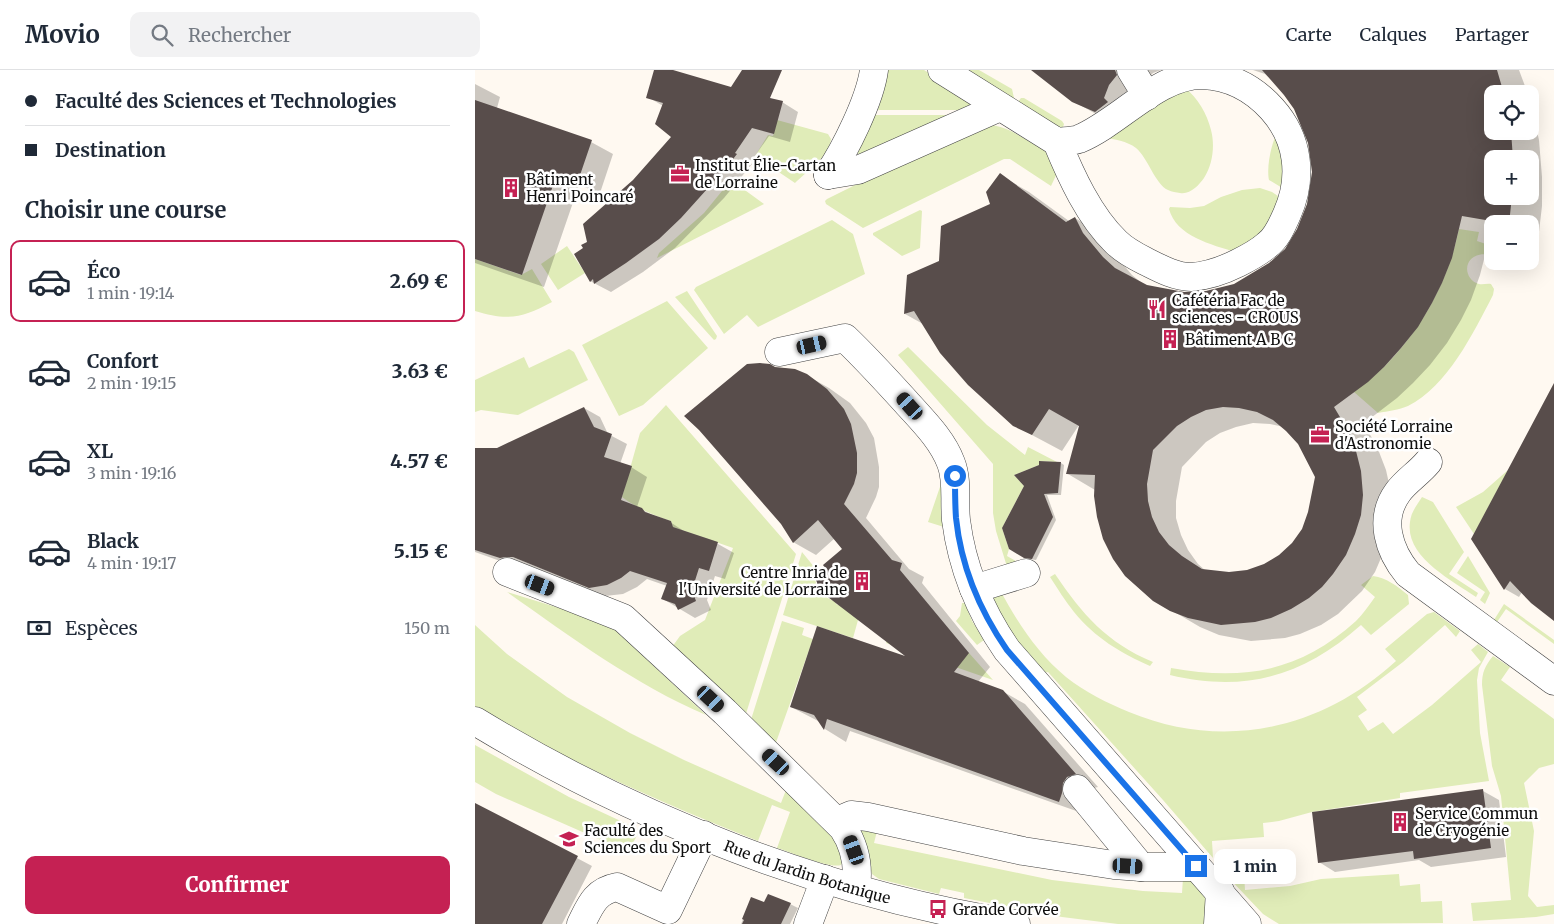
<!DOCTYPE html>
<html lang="fr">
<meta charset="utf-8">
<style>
:root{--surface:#fff;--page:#f2f2f3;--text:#1f2937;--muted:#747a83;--line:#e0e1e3;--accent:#c52153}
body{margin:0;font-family:Merriweather,serif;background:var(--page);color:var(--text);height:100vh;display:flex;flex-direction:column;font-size:19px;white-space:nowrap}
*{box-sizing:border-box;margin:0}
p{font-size:16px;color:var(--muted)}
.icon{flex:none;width:28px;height:28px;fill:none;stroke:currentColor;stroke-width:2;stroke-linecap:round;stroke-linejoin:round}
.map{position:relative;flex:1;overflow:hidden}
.details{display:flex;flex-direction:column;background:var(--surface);width:475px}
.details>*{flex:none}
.top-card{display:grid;align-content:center;height:110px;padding:0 25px;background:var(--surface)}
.fabs{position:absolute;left:1009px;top:15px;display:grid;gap:10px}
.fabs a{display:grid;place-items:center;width:55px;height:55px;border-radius:10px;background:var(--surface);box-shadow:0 5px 20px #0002;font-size:25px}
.end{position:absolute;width:22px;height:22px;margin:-11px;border:6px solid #1a73e8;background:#fff;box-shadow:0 0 0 2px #fff}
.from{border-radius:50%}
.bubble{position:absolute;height:35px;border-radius:10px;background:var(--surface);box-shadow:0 5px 20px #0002;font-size:16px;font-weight:800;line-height:35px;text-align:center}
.car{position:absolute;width:15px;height:30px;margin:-15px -8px;border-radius:6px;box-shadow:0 0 4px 1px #0007;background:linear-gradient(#222 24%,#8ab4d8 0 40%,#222 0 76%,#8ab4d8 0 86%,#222 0)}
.top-card b{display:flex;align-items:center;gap:18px;height:48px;font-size:19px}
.top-card b+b{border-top:1px solid var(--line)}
.top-card i{width:12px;height:12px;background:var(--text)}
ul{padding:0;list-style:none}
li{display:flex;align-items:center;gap:15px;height:82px;margin:0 10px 8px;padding:0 15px;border:2px solid transparent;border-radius:10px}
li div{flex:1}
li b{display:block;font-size:19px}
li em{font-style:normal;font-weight:800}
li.active{border-color:var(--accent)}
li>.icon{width:45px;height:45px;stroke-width:1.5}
h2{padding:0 25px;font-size:22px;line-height:60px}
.pay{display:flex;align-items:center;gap:12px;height:55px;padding:0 25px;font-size:19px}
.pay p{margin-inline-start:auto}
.cta{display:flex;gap:10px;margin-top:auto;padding:10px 25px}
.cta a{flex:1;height:58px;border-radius:10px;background:var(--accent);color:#fff;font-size:20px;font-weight:800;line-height:58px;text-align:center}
header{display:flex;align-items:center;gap:30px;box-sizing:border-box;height:70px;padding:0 25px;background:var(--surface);border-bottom:1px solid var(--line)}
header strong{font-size:24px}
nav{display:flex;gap:28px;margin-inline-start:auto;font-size:18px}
.search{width:350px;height:45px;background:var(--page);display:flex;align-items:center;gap:12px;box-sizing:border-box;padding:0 18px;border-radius:10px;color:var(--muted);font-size:19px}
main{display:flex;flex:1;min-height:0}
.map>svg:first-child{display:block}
.green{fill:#e0ecb8}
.shadow{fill:#0003;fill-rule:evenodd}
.building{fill:#584d4b;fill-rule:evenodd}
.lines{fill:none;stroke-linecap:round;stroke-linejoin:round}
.minor-casing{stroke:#424242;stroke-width:29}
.minor{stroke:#fff;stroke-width:28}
.route{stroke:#1a73e8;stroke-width:6}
.labels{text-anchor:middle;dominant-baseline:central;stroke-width:5;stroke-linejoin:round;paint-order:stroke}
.poi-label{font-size:15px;fill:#0f0f0f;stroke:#fff;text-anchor:start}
.street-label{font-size:15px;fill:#0f0f0f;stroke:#fff}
</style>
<header>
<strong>Movio</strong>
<div class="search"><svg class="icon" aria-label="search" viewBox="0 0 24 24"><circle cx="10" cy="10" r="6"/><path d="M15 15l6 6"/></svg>Rechercher</div>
<nav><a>Carte</a><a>Calques</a><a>Partager</a></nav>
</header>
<main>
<section class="details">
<div class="top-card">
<b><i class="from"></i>Faculté des Sciences et Technologies</b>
<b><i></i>Destination</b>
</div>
<h2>Choisir une course</h2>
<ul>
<li class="active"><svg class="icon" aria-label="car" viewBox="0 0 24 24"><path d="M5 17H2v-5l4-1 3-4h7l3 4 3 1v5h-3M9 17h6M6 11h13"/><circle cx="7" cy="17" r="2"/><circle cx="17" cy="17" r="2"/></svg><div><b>Éco</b><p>1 min · 19:14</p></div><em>2.69 €</em></li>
<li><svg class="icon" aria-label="car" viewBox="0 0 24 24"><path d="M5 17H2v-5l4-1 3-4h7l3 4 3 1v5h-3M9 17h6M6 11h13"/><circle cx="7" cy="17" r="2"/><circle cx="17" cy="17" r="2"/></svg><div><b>Confort</b><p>2 min · 19:15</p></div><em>3.63 €</em></li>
<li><svg class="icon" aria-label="car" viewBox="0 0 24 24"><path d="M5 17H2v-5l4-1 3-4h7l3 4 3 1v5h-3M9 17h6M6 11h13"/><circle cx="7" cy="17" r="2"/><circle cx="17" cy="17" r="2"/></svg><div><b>XL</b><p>3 min · 19:16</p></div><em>4.57 €</em></li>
<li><svg class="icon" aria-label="car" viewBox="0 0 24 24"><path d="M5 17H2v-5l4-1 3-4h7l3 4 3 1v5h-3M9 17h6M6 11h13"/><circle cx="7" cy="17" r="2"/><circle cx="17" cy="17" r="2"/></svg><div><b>Black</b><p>4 min · 19:17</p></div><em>5.15 €</em></li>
</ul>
<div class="pay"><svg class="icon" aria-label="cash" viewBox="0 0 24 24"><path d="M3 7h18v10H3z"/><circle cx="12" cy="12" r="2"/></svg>Espèces<p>150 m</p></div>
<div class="cta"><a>Confirmer</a></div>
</section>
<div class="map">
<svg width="1079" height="854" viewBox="0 0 1079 854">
<rect width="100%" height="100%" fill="#fff9f1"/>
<path class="green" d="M413,0H449L496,29L499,32L495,40H403Z
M491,0H504L537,19L539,28L536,30Z
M710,18C723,28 732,44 736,60C740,75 738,94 729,108C724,115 715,125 705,123C701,122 697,122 693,120C680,114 673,88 661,78C652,71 639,69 629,68V61Z
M546,28H549L587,51L589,54L587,60L542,33Z
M400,45H485L384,85L382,82Z
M302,50L353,64L356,69C354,87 332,101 320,113L280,86L293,65L298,66Z
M505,53C530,56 539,62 560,75L563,70L585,97L576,116L535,89H529L388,158L351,134L350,131L352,129Z
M806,56L809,119L794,110C791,96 797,68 806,56Z
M256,110L289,134L182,188L184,183L229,143Z
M785,118L797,122L806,128L804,154L761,182C737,175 701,166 694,139L695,137L715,138L729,136L746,127L767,120Z
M445,140L447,141L445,178L427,186L398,165V163Z
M357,150L378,164L390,204L283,257L272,245L249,264L219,220L221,217Z
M984,159L1004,162L1002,171L1017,176V185C987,179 986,209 1004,214C1008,215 1012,213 1016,214L1019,219L1018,225C999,262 972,317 933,336C924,340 913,341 903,343L879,322C889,313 901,305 911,295C948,257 973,211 984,159Z
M92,176L110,203L83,220L66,194Z
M0,189L46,205L57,199L77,232C48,248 32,251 0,241Z
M212,221L242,266L241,269L239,270L200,227Z
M192,231L233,278L168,335L144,346L107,275Z
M433,277L512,355L550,385L553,377L582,392L565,391L564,395L539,405L549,416L527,458L534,479L532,486L548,495L533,500L521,461L518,443V394L423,285Z
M94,279L99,282L113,310L43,345L6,340L0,342V310L49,287L54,298Z
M191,335L321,484L269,650L197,577L205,566L230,550L258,478L198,457L196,451C177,445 162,438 147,427L165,363Z
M1033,400L999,464L981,437L1008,422Z
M466,414L469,457L453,452Z
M947,427L958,432L989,482L974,504L1003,523L1001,527C977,510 930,487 935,452C936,442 942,435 947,427Z
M327,482L344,503L340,507C341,521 349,527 361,532V534L385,543L378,568L308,545Z
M993,486L1015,523L1010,534L1005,530L1010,522L982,503Z
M580,504C607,544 632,573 678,592L675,596C646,583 620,568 599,542C590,531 583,519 575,507Z
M898,506C912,508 922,516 933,525L934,534L896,565L886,555C829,606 770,623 695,605L696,598C768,611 825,602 881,551C888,544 894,535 900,527L886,515Z
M525,520C542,552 563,584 591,607C610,622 632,633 654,642C748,681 846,660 921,591L910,579L952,544L959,542L985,561L981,567L970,555L928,592L882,627L892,640L883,646L893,661L908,652L918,664L957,635L1006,592L996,580L1003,574L1013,582L1004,598L1002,610L1005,663L1014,711L925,723V728L837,742L804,751L788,753L789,767L737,771L738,788L688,730L573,602L565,604L511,525Z
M32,522L133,553L231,645C159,614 96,567 32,522Z
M487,533H490L497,551L509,570L502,575L481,551L485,546Z
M1029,534L1079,570V574L1031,539L1022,552L1019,550Z
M307,551L329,558L327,565L338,569L299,678L274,656Z
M0,555L32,584L92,627L155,663L209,690L306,733L311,720L359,765L368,790L366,795C354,799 316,782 302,778L315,742L297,735L283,771C185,732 90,691 0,636Z
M415,559L494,583L518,610L411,573Z
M1018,586L1035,597L1026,610L1079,649V694L1064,698L1049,713L1059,761L1053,826L1062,837L1079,835V844L1061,847L998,851L996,833L1036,830L1026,726L1017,696L1007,615C1007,602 1010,596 1018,586Z
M0,675L94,727L165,760L153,782L21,724L0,712Z
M386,757H403L399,773L577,810L668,821L707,823L708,808H714L733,824L731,852L728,854H643L587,847L489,828V823L466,818L464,824L404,809L397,804L385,760Z
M769,804L770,820L815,816L846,809L924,804L925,816L945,814L946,832L967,831L968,853L804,854L788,844L753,807Z"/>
<path class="shadow" d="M180,0H194L307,32L323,42L315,72L294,66L275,93L277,94L249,128L200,178L168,202L136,222L115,211L110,178L159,111L198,67L188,36L173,27Z
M561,0H714H686L678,3L671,10L658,45L662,49L650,58L628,48L598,31Z
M778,0H1044L1053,24H1018V61H1055V30L1064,70L1067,107V136L1063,170L1055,168V154H1018V162H1016L1005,205L996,230L986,250L972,273L955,295L938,313L922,328L888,354L901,374L911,400L915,418L909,481L900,502L887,521L863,544L846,555L825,564L810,568L776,571L744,565L725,557L679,530L620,420L593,404L606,352L587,381L538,355L448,254L430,244L466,191L517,134L525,105L554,122L594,151L600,148L629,165L637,181L657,205L672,217L718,224L759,215L795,194L812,179L823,160L833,134L838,104L834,70L820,39L799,12L790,4ZM1018,89H1055V126H1018ZM778,353L795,354L809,357L824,374L841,406L834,442L828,459L818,474L805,486L789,495L772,501L754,503L731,501L723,494L713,480L706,465L701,448V431L707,397L731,372L745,363L761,357Z
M0,14L25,27L22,38L116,72L138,84L125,123L104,115L69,217L0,193Z
M299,298H310L331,305L354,318L375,333L391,353L399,368L404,397V417L401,427L391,448L434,499L449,507L447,513L515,597L503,612L527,621L550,634L623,717L615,719L607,743L375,661L371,672L350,659L345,652L316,637L435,590L368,479L360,468L341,485L318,472Z
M1079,316V549L1047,522L1044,527L1030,519L997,469Z
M109,338L125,347L133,364L152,374L145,394L156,397L172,407L162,437L181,447L195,452L212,463L243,474L259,483L250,509L240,506L232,530L236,540L220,548L188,529L192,516L172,509L162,517L148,524L130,526L55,496L47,495L42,497L0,482V380H22Z
M586,393L589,395L586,425H572L581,450L561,490L554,489L535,479Z
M1008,721L1024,730L1031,787L956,797L944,790L860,802L844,792Z
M0,734L117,796L87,854H0Z
M277,829L290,834H315L323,838L315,854H266Z"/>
<path class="building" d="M179,0H198L256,17L267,0H307L295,28L308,31L299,64L277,58L260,83L262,84L251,98L206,148L184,169L151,193L119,214L118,209L115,212L99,184L108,178L106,175L112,172L108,154L158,110L196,67L180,54L188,33L171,28Z
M556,0H640L642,5L634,15L629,28L633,32L620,42L597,32Z
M787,0H1022L1029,24H1018V61H1036L1038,89H1018V126H1037L1034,154L987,146L977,188L967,213L957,233L943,257L926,278L909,297L893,312L859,337L878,369L886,401L888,425L886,445L880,464L871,485L858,504L847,517L834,528L816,539L796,548L780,552L746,555L713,548L695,541L678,531L650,506L638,489L628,469L622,447L619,426L620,405L591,404L604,356L574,339L557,365L538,356L493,315L465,283L439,241L429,244L432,205L464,191L466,156L515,134L511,122L525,103L591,152L600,147L608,163L628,187L640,198L672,215L709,222L731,221L759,214L794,193L810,179L822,159L832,134L837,102L833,73L819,39L809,25ZM748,337L764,338L782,342L798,350L811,361L823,374L840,407L833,442L827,459L817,473L804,485L789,494L772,500L754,502L727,499L707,486L694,475L684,462L677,447L673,431L672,414L678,380L702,356L716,347L731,340Z
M0,30L117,70L103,111L82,104L47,205L0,189Z
M285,293L295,294L300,297L320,299L332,304L352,319L369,339L376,354L382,383V403L379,414L369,434L417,490L427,493L425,500L494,583L479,602L528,620L601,704L592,707L588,713L587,723L584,732L352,649L349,660L339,645L315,637L342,556L430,586L345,521L340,507L350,498L348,495L367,479L343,450L318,473L306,454L224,360L209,346L272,294Z
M1079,313V551L1056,533L1035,511L1029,520L996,469Z
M109,337L119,357L137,364L129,387L157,396L146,430L167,438L170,442L196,451L198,457L243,472L234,501L224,498L217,520L221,531L203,540L200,534L186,529L192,513L155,501L146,508L132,515L114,518L38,487H30L25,488L0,480V378H22Z
M564,391L586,392L583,423L569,424L578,447L557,489L549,488L534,479L527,458L549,416L539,405L564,395Z
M1008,719L1016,778L939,789L938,781L843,793L837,742Z
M0,733L103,786L67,854H0Z
M293,824L316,833L306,854H267L269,850L267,849L276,827L289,832Z"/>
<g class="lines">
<g class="minor-casing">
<g id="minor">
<path d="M467,0L582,72C589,71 598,71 604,69C645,52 682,5 727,5C755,6 779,19 797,39C824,69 828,108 812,144C807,155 802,168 792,175C783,183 773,188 763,193C749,200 732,206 716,207C700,207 684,198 670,191C660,186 649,180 641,172C614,146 596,106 582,72"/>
<path d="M656,0L672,26"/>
<path d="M353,105L383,100L525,37"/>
<path d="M353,105C370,80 395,30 399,0"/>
<path d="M304,282L370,268C391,288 411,310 431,332C447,350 467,369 476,393C483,411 479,431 481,450C487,497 505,541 532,580L772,854"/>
<path d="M953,392C944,403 931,411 923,422C903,449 914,481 933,504L1079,611"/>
<path d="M32,502L148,548L250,642L368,758C380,776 384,796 381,818"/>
<path d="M499,519L551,503"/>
<path id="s1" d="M0,651C163,750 353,825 541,854"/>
<path d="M602,719L666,797"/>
<path d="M362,751L376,745L393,747L548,781L639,795L666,797H721"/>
<path d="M106,854C115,836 120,821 142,817L193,840L229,765"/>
<path d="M333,854L350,809"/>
<path d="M743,854L745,821"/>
</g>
</g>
<use href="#minor" class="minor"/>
</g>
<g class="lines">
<path class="route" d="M480,406C480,420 480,434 481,448C486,496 505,541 532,580L721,796"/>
</g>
<defs>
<g id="office-bare" transform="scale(1.5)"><path d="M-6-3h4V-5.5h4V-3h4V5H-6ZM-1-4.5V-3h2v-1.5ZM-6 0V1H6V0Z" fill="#c52153" stroke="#fff" stroke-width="2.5" paint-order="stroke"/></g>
<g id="building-bare" transform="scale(1.5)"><path d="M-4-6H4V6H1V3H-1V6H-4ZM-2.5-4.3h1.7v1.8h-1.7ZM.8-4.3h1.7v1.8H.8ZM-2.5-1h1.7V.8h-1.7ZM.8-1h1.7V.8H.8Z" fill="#c52153" stroke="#fff" stroke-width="2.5" paint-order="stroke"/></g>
<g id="restaurant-bare" transform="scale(1.5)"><path d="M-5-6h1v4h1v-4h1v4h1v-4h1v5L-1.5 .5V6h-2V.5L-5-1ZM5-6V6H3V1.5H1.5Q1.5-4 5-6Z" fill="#c52153" stroke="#fff" stroke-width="2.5" paint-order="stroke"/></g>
<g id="university-bare" transform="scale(1.5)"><path d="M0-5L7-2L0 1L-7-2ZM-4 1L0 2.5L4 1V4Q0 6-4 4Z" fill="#c52153" stroke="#fff" stroke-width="2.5" paint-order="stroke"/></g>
<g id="bus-bare" transform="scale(1.5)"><path d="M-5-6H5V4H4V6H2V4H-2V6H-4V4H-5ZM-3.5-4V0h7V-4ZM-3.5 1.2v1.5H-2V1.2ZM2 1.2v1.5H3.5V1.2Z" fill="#c52153" stroke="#fff" stroke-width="2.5" paint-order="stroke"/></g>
</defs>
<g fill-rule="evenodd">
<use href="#office-bare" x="205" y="104"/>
<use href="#building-bare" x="36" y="118"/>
<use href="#restaurant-bare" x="682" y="239"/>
<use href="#building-bare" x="695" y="269"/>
<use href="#office-bare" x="845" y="365"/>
<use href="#building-bare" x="387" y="511"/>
<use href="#building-bare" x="925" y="752"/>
<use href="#university-bare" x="94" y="769"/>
<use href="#bus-bare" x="463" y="839"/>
</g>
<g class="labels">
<g class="poi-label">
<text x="220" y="95">Institut Élie-Cartan<tspan x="220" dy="17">de Lorraine</tspan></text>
<text x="51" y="109">Bâtiment<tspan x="51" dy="17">Henri Poincaré</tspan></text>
<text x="697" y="230">Cafétéria Fac de<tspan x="697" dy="17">sciences - CROUS</tspan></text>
<text x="710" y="269">Bâtiment A B C</text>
<text x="860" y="356">Société Lorraine<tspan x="860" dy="17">d'Astronomie</tspan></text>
<text x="372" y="502" text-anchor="end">Centre Inria de<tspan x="372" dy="17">l'Université de Lorraine</tspan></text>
<text x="940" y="743">Service Commun<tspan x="940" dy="17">de Cryogénie</tspan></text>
<text x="109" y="760">Faculté des<tspan x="109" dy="17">Sciences du Sport</tspan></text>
<text x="478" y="839">Grande Corvée</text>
</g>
<g class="street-label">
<text stroke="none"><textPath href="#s1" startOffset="366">Rue du Jardin Botanique</textPath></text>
</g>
</g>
</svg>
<div class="fabs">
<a><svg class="icon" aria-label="locate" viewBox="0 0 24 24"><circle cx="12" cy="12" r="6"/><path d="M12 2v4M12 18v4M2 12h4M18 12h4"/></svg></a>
<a>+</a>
<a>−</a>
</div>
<i class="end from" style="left:480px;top:406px"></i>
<i class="end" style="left:721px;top:796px"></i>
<div class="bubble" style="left:739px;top:779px;width:82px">1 min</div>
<i class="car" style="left:337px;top:275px;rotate:77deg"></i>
<i class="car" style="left:435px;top:336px;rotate:318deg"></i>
<i class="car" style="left:65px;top:515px;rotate:111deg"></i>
<i class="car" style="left:236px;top:629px;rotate:133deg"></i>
<i class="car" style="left:301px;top:692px;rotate:313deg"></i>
<i class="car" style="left:379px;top:780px;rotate:340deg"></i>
<i class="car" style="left:653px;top:796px;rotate:93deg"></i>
</div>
</main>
